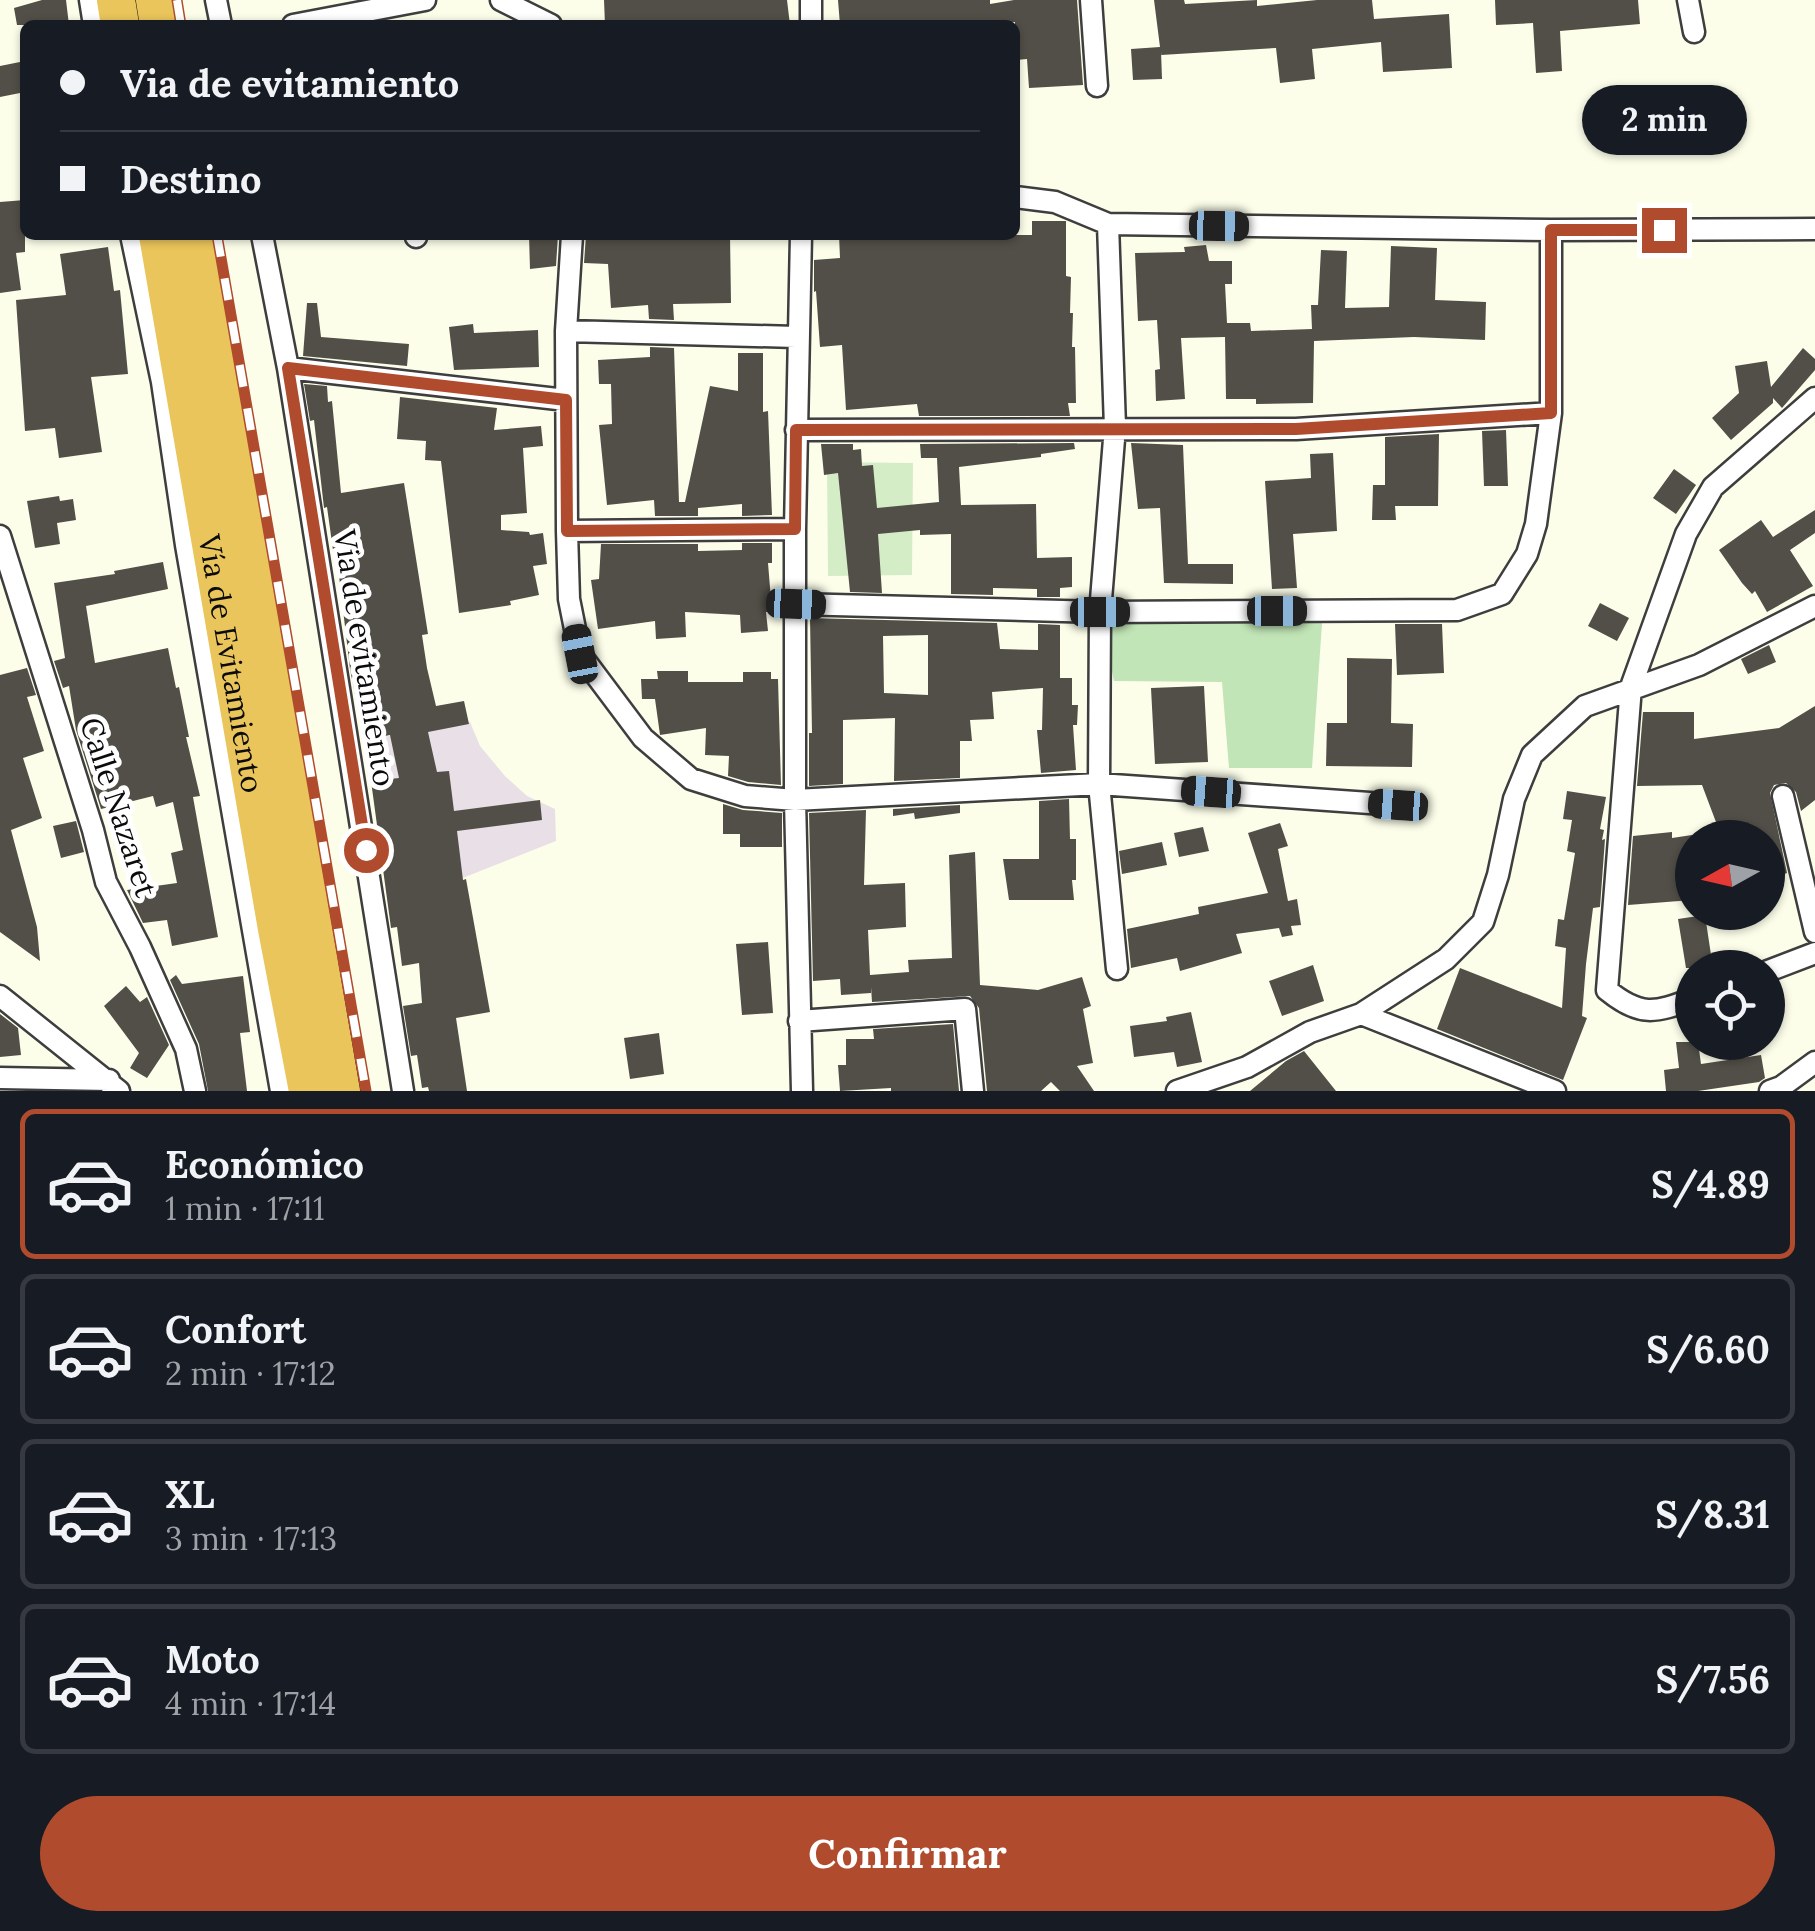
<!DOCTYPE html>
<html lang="es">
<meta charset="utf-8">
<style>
:root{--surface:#171b24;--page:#242831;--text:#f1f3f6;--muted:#9ea1a6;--line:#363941;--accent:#b04c2d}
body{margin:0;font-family:Lora,serif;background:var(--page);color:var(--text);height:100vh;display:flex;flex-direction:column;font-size:38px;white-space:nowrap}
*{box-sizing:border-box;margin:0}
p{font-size:32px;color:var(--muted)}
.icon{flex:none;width:55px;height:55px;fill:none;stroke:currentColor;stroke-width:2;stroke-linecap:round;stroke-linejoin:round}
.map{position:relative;height:1091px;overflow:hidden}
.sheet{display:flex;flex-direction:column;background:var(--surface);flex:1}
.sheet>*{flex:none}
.top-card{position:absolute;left:20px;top:20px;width:1000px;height:220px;border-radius:15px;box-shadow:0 2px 8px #0004;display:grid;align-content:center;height:220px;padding:0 40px;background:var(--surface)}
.needle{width:65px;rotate:262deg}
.controls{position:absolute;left:1675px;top:820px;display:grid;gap:20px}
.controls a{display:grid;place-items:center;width:110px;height:110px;border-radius:50%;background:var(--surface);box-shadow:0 2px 8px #0004;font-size:50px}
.end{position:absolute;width:45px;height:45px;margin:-22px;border:12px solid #b04c2d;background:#fff;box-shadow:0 0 0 5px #fff}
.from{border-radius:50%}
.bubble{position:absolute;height:70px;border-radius:35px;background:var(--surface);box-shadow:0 2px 8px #0004;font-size:32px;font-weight:800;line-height:70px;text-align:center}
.car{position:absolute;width:30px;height:60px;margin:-30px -15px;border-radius:12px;box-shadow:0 0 8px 2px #0007;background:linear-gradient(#222 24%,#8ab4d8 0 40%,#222 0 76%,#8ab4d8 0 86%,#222 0)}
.top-card b{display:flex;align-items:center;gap:35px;height:95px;font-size:38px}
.top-card b+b{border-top:2px solid var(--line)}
.top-card i{width:25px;height:25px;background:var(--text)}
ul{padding:18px 0 0;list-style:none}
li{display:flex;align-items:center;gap:30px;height:150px;margin:0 20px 15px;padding:0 20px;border:5px solid var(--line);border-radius:15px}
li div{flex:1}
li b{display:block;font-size:38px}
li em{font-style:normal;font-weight:800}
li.selected{border-color:var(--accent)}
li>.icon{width:90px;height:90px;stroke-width:1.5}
.primary-button{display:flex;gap:20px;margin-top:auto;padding:20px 40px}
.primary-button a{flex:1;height:115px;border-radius:60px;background:var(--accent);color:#fff;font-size:40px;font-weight:800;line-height:115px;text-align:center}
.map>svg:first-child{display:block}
.industrial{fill:#e9dfe7}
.green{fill:#c1e5b6}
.pitch{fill:#d5edc7}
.building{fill:#524f48;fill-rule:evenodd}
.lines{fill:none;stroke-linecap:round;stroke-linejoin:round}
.street-casing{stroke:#3e3e3e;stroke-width:25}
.highway-casing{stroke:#1c1c1c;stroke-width:42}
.street{stroke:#fff;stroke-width:20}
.highway{stroke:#eac55b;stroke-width:38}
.rail-casing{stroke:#b04c2d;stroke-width:11}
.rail{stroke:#fff;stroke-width:8;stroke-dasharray:22;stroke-linecap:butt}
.route{stroke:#b04c2d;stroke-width:12}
.labels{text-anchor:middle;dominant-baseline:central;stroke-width:10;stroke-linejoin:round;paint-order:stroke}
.street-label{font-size:30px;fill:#0b0b0b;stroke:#fff}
</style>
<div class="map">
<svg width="1815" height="1091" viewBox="0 0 1815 1091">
<rect width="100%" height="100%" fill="#fcfeea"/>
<path class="industrial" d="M470,722L480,746L505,776L527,796L555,809L556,841L460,879L399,869L384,737Z"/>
<path class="green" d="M1323,609L1312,768H1229L1222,682L1114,681L1100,612Z"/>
<path class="pitch" d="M827,462L913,463L912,575L828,576Z"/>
<path class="building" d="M42,0H66L69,25H17L14,8Z
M604,0H787L790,25H605Z
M838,0H990V4L1014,0H1077L1083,85L1029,88L1027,59L1015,60V22L840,25Z
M1154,0H1184L1185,4L1257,0V6L1317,0H1372L1374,19L1449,14L1452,68L1383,72L1381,42L1312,49L1315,79L1280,83L1276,48L1161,55V51L1162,79L1133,80L1131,49L1160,47Z
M1495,0H1638L1640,24L1560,31L1562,71L1536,73L1533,23L1496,25Z
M25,61V92L0,97V66Z
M25,200V252L16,253L21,290L0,293V202Z
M1032,221H1066V276L1071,277L1070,313H1073L1072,347H1075L1076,403H1068L1070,416H919L917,404L846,410L842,345L820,347L816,291L814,292V260L840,258L839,235H1032Z
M529,235H558L556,266L530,269Z
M586,235H730L731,303L673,304L674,320L649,319L648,305L611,308L608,264L584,263Z
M1206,245L1209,261H1232V284H1225L1227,323H1250L1251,331L1312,329L1311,305H1318L1321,250L1347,251L1345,308L1389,307L1391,246L1437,248L1435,300L1486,302L1485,340L1414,337L1314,341L1313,403L1256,404V399H1226L1225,337L1181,338L1185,399L1156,401L1155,370L1160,369L1157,320L1138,321L1135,253L1185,252L1184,247Z
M108,247L114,291L120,290L128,374L91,377L102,452L59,458L55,428L25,431L16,300L66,295L60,254Z
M307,303H317L321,337L409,344L407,366L303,356Z
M473,324L474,333L538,330L539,367L454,370L449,327Z
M650,347L674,348L679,502H685L710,386L738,391V353H763V412L768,411L772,515L742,516V504L698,508V516H655L654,500L607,505L599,425L612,424L611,384H599L598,360L650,357Z
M1803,348L1815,359V370L1782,408L1773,398V403L1731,440L1712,418L1739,393L1735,366L1767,361L1771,387Z
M304,384L327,386L328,402L332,401L341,493L404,483L428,634L422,635L427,668L436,706L464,701L469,724L428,732L437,772L449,771L454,811L540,800L542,820L457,831L463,880L466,879L490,1012L456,1018L467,1091H429L428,1087L422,1088L417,1055L411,1056L403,1006L422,1003L419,963L402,966L397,927L391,928L371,781L399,778L390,735L364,740L350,669L336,550H333L327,507L324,508L314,420L310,421Z
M400,397L497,408L494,430L541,426L543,446L523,448L527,513L501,515V530L529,532L530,535L543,533L547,564L533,566L539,595L510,601L511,605L459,613L441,461L425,460L426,441L397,439Z
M1506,430L1508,486H1484L1482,431Z
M1439,434L1438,506H1395L1396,520H1372L1373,485H1385V437Z
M1074,443L1075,449L1041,454V457L959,467L961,505L1036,504L1037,558L1072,557V587L1060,588V597H1037V589L993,588V595L951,594V534L920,535V530L878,534L882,593L850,592L838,473L824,475L821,444H853V450L861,449L862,466L873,465L877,508L939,502L937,458H921L920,444Z
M1131,443L1183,445L1188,564H1233V584L1164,583L1160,508L1138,509Z
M1333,453L1337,531L1293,534L1297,588L1272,589L1265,481L1311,478L1310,454Z
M1674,469L1696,485L1676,514L1653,498Z
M59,496L60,501L73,499L76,520L57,523L60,544L35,548L27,501Z
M1815,510V533L1790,550L1813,586L1767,612L1755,591L1752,594L1742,583L1719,550L1761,520L1773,537Z
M742,543H772V563H768L772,612H766L768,631L741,633L740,615L685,612L686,637L656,639L655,621L598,629L591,580L599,579L601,544H698V551L742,550Z
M163,562L168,589L86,606L95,663L168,648L176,688L179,687L189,737H186L200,796L193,797L218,937L172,946L167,920L143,923L127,890L177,883L171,853L183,850L173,802L156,807L153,796L101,809L76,730L69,686L63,688L54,661L65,658L54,583L115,574L114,571Z
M1600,603L1629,618L1617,641L1588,626Z
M810,618L997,623L1000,649L1038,650V624L1060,625V678H1072V705H1078L1077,725H1073L1076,770L1041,773L1037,730H1042L1043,688L992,692L994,719L970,720L972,741H960V778L894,781L895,718L843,720V784L809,786V733H812ZM928,635V695L884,693L883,636Z
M1395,624H1442L1444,673L1397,675Z
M1769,645L1776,662L1748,674L1741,659Z
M1347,658L1392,659L1391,723L1413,724L1412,767L1326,766L1327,723H1347Z
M27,668L36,695L27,697L44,751L23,758L42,818L11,830L37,927L40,961L0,932V675Z
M657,671H688V682H743V672H771V679H778L781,785L748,782L728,776L729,756L705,755L706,728L660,735L655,699H642L641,679H658Z
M1204,686L1208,762L1155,764L1151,688Z
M1815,706V800L1801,811L1796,792L1786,783L1774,785L1770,793L1787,873L1768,881V838H1722L1702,785L1637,786L1643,712H1694V739L1779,728Z
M1567,791L1606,797L1600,829L1604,830L1602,840L1605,839L1600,907L1593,908L1586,964L1582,1016L1587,1018L1563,1080L1437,1029L1460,968L1562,1008L1566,948L1555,946L1558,919L1564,920L1575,853L1567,851L1572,820L1563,819Z
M1069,799L1070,839H1076V880H1072L1074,900H1009L1003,859H1039V801Z
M723,804L743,810L782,813V847H740V834H723Z
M960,805V813L915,819L914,813L893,816V809Z
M866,810L864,885L905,883L906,927L868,930L870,975L909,972L908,960L952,958L949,855L975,852L980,985L1038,990L1082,977L1091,1006L1083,1009L1093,1063L1077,1066L1094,1091H1060L1051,1082L1041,1091H987L979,1008L970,996L872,1002L871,987V993L841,995L840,979L813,981L809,813Z
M76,821L84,852L61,858L53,826Z
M1280,823L1288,846L1278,849L1288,901L1297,899L1301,925L1291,926L1293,935L1282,937L1279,928L1236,934L1242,953L1180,971L1177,958L1131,968L1127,929L1199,914L1198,907L1268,893L1248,833Z
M1203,827L1209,851L1179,857L1174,833Z
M1672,832V838L1692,835V900L1628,905L1633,836Z
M1162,842L1167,865L1122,874L1119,851Z
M1705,915L1713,968H1686L1678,919Z
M768,942L773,1013L742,1015L736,944Z
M1313,965L1324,1001L1282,1016L1269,981Z
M176,975L182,984L243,976L250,1032L240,1033L247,1091H208L199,1044L170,980Z
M126,986L140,1002L147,997L169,1045L147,1078L130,1068L139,1053L104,1006Z
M1191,1012L1202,1062L1177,1067L1174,1052L1134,1057L1130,1026L1167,1021L1166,1017Z
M0,1014L18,1028L21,1055L0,1057Z
M953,1024L959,1091H891V1088L840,1091L838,1065H846V1039H874L873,1029Z
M659,1033L664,1074L630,1079L624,1038Z
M1676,1042H1698L1701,1064L1761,1055L1765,1078L1759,1082L1698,1091H1666L1664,1070L1679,1068Z
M1304,1051L1336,1091H1250L1286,1061Z"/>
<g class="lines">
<g class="street-casing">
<path id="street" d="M90,0L94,25
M216,0L221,25
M501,0L551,25
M1091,0L1097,86
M1688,0L1694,32
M293,25L425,0
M811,25V0
M1015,197L1055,202L1108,224L1551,230L1815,229
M131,235L162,382L186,545L281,1091
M262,235L288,368L403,1091
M416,235V237
M572,235L566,331L567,531L795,529
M801,235L795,529V800L802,1091
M566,331L796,337
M288,368L566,400
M796,430L1296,429L1551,413
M567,531L569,599L580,654L643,738L691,779L745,796L795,800L1099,784L1100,612L1115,427L1108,224
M0,536L93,830L106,882L140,947L186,1049L195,1091
M795,604L1100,612L1457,610L1502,594L1527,554L1536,524L1551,413V230
M1783,796L1815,932
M1117,969L1099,784L1398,805
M1768,971L1815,953
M0,996L119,1091
M1692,999C1655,1013 1640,1017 1607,990L1631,687L1686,534L1713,487L1815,398
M1361,1014L1555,1091
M799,1021L965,1009L973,1091
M0,1078L109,1080
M1177,1091L1247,1067L1310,1032L1361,1014L1446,959L1483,922L1498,875L1514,799L1532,755L1585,706L1699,665L1815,606
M1770,1091L1781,1087L1815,1062"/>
</g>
<g class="highway-casing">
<g id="highway">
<path d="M116,0L120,25"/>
<path d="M155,0L159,25"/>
<path id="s1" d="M158,235L277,929L308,1091"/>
<path d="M195,235L341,1091"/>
</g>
</g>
<use href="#street" class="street"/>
<use href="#highway" class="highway"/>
<g class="rail-casing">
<path id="rail" d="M177,0L181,25
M217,235L366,1091"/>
</g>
<use href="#rail" class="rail"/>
</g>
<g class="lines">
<path class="route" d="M366,850L288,368L566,400L567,531L795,529L796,430L1296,429L1551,413V230H1664"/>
</g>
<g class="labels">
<g class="street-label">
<text transform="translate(365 658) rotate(81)">Via de evitamiento</text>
<text stroke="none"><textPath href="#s1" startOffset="435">Vía de Evitamiento</textPath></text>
<text transform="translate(119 807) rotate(72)">Calle Nazaret</text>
</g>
</g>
</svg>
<div class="controls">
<a><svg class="needle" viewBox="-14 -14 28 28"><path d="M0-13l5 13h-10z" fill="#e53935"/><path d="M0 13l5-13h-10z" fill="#9ea1a6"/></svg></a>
<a><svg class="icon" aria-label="locate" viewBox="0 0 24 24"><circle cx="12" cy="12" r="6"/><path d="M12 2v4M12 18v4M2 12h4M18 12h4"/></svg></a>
</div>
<i class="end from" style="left:366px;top:850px"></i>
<i class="end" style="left:1664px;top:230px"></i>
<div class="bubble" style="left:1582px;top:85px;width:165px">2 min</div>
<i class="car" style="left:1219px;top:226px;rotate:91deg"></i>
<i class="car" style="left:796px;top:604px;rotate:92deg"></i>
<i class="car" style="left:1277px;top:611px;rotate:90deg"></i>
<i class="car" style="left:1100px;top:612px;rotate:90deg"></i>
<i class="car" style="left:580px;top:654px;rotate:349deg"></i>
<i class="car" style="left:1211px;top:792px;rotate:274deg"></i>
<i class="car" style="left:1398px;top:805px;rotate:274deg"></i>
<div class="top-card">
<b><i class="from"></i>Via de evitamiento</b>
<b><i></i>Destino</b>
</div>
</div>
<section class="sheet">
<ul>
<li class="selected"><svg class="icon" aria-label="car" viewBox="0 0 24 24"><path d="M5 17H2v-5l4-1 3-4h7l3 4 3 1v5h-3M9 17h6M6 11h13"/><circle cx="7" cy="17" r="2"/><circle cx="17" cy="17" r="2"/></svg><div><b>Económico</b><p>1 min · 17:11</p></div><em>S/4.89</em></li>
<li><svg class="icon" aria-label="car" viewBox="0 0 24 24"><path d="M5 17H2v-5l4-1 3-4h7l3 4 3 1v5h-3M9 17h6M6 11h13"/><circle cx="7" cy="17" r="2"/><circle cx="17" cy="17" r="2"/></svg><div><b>Confort</b><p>2 min · 17:12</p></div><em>S/6.60</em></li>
<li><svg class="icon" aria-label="car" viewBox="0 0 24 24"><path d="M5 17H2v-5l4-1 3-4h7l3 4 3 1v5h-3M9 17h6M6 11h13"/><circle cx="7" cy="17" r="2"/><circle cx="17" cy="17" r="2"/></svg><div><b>XL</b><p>3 min · 17:13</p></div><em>S/8.31</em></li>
<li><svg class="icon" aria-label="car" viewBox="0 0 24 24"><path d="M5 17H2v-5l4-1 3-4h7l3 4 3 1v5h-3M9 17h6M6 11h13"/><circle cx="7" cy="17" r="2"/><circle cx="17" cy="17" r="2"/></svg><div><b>Moto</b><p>4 min · 17:14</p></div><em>S/7.56</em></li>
</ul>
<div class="primary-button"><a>Confirmar</a></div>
</section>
